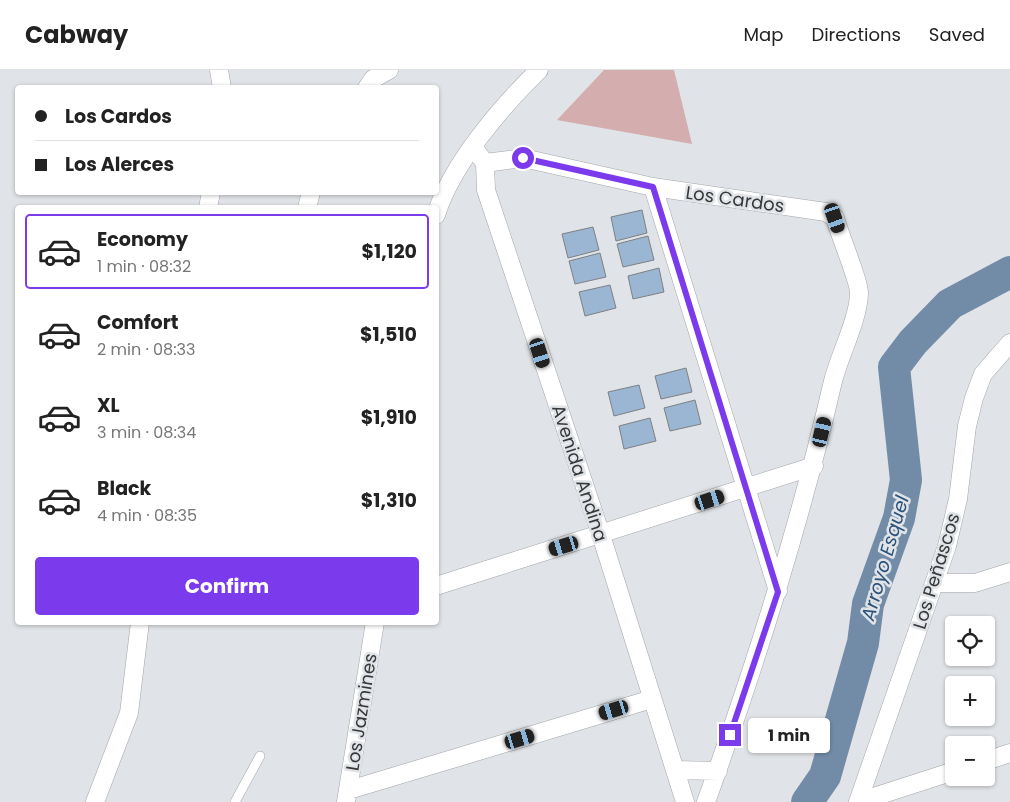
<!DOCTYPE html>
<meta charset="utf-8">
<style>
:root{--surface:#fff;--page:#f2f2f2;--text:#222;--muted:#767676;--line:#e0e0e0;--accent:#7c3aed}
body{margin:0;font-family:Poppins,sans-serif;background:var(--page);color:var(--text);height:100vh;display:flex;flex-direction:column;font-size:19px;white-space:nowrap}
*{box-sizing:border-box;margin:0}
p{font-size:16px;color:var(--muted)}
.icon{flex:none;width:28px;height:28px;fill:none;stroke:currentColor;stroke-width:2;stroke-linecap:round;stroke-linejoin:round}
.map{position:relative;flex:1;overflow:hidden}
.side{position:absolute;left:15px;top:135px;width:424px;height:420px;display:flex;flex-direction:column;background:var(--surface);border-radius:5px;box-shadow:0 1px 4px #0004}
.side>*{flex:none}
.top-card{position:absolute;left:15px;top:15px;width:424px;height:110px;border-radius:5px;box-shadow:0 1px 4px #0004;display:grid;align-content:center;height:110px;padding:0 20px;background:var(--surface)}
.fabs{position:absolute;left:945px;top:546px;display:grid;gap:10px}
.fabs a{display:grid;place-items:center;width:50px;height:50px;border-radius:5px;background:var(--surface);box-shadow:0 1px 4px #0004;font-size:25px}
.end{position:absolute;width:22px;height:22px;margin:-11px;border:6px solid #7c3aed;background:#fff;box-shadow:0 0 0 2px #fff}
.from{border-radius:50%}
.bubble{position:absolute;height:35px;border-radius:5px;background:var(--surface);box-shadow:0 1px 4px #0004;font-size:16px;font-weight:700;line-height:35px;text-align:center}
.car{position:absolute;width:15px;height:30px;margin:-15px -8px;border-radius:6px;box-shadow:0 0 4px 1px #0007;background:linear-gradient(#222 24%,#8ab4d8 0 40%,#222 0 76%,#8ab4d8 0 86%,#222 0)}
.top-card b{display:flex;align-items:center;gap:18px;height:48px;font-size:19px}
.top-card b+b{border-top:1px solid var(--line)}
.top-card i{width:12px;height:12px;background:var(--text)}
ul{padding:9px 0 0;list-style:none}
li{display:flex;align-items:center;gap:15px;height:75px;margin:0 10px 8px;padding:0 10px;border:2px solid transparent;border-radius:5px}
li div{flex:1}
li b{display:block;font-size:19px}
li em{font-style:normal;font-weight:700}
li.active{border-color:var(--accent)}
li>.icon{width:45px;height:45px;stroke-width:1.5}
.primary-button{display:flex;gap:10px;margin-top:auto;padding:10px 20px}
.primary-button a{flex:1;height:58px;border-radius:5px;background:var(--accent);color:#fff;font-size:20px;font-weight:700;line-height:58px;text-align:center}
header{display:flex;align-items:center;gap:30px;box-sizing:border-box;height:70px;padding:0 25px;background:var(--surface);border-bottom:1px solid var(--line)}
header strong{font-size:24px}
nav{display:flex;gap:28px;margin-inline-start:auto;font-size:18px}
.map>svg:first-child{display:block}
.green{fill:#d4aeaf}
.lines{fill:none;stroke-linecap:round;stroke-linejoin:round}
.river{stroke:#728ca7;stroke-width:32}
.building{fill:#9bb6d2;stroke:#7d8083}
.lane-casing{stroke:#a2a5a9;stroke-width:10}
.street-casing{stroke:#a2a5a9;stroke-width:19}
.lane{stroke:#fff;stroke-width:9}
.street{stroke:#fff;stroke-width:18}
.route{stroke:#7c3aed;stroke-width:6}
.labels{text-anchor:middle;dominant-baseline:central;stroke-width:5;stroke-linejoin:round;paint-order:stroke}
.street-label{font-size:18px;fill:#373839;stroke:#e0e3e7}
.water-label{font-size:19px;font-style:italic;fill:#2a527a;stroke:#e0e3e7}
</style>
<header>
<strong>Cabway</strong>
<nav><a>Map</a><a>Directions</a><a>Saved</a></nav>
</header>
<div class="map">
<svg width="1010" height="732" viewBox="0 0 1010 732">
<rect width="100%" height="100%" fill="#e0e3e7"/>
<path class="green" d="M604,0H674L692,74L557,50Z"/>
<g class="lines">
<path class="river" d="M807,732L825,706L863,573L868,534L899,448L906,410L894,297L913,272L950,234L1010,202"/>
</g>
<path class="building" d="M642,140L647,163L616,171L611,147Z
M593,157L599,180L568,188L562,164Z
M648,166L654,190L623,197L617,174Z
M600,183L606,207L575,214L569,191Z
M659,198L664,222L633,229L628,206Z
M610,215L616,238L585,246L579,222Z
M686,298L692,322L661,329L655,306Z
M639,315L645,338L614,346L608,322Z
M695,330L701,354L670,361L664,338Z
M650,348L656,371L624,379L619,356Z"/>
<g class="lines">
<g class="lane-casing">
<path id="lane" d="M235,732L260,686"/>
</g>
<g class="street-casing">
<path id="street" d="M219,0L222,18
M367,18L373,9L389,0
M473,77L485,93L486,120L601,465L685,732
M485,93L523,88L653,117L826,142L835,148C839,163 860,213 859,224C858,250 840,284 833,311C800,454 756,594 706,732
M653,117L778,521
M208,138L211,122
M307,138L311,122
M436,145C451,95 502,36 539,0
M935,513H975L1010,502
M436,516L814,396
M986,691L1010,683
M675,700L718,701
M349,720L652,629
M95,732L129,643L140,552
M346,732L375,552
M858,732L947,476L958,429L967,356L974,328L983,304L1010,273
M858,732L954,701"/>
</g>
<use href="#lane" class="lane"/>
<use href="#street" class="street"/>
</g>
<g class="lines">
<path class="route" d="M523,88L653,117L778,522L730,665"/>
</g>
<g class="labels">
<g class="street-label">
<text transform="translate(735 129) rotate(8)">Los Cardos</text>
<text transform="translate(580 403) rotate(72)">Avenida Andina</text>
<text transform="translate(936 501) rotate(-73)">Los Peñascos</text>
<text transform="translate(361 642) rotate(-81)">Los Jazmines</text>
</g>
<g class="water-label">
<text transform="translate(885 488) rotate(-74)">Arroyo Esquel</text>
</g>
</g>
</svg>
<div class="fabs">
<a><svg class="icon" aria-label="locate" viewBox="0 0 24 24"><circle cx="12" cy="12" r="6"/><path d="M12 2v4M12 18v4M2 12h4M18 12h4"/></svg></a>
<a>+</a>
<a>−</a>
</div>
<i class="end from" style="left:523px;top:88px"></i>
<i class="end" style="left:730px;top:665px"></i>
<div class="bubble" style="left:748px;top:648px;width:82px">1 min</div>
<i class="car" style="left:835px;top:148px;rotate:161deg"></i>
<i class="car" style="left:540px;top:283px;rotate:162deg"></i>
<i class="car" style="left:822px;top:362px;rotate:13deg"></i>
<i class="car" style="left:710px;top:430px;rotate:72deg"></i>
<i class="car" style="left:564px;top:476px;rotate:253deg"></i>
<i class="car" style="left:614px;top:640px;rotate:253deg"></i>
<i class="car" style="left:520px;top:669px;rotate:73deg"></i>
<div class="top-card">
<b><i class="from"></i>Los Cardos</b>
<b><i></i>Los Alerces</b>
</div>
<section class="side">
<ul>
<li class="active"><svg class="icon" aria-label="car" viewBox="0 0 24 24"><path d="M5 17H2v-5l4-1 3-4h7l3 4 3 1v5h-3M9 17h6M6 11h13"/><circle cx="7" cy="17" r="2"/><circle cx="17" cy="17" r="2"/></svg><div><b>Economy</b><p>1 min · 08:32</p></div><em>$1,120</em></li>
<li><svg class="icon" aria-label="car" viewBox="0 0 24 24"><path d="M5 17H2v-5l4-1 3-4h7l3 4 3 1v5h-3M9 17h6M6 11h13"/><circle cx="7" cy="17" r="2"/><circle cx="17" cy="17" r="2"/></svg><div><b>Comfort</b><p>2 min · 08:33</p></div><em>$1,510</em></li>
<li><svg class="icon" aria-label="car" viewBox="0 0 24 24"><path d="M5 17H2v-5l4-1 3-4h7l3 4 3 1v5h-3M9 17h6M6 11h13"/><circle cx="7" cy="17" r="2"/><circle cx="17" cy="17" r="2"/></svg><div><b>XL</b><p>3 min · 08:34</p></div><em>$1,910</em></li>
<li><svg class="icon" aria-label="car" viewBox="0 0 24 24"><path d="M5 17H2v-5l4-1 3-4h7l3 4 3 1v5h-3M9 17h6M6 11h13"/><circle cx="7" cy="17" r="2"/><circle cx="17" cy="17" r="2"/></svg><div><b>Black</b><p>4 min · 08:35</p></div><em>$1,310</em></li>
</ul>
<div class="primary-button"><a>Confirm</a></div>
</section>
</div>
